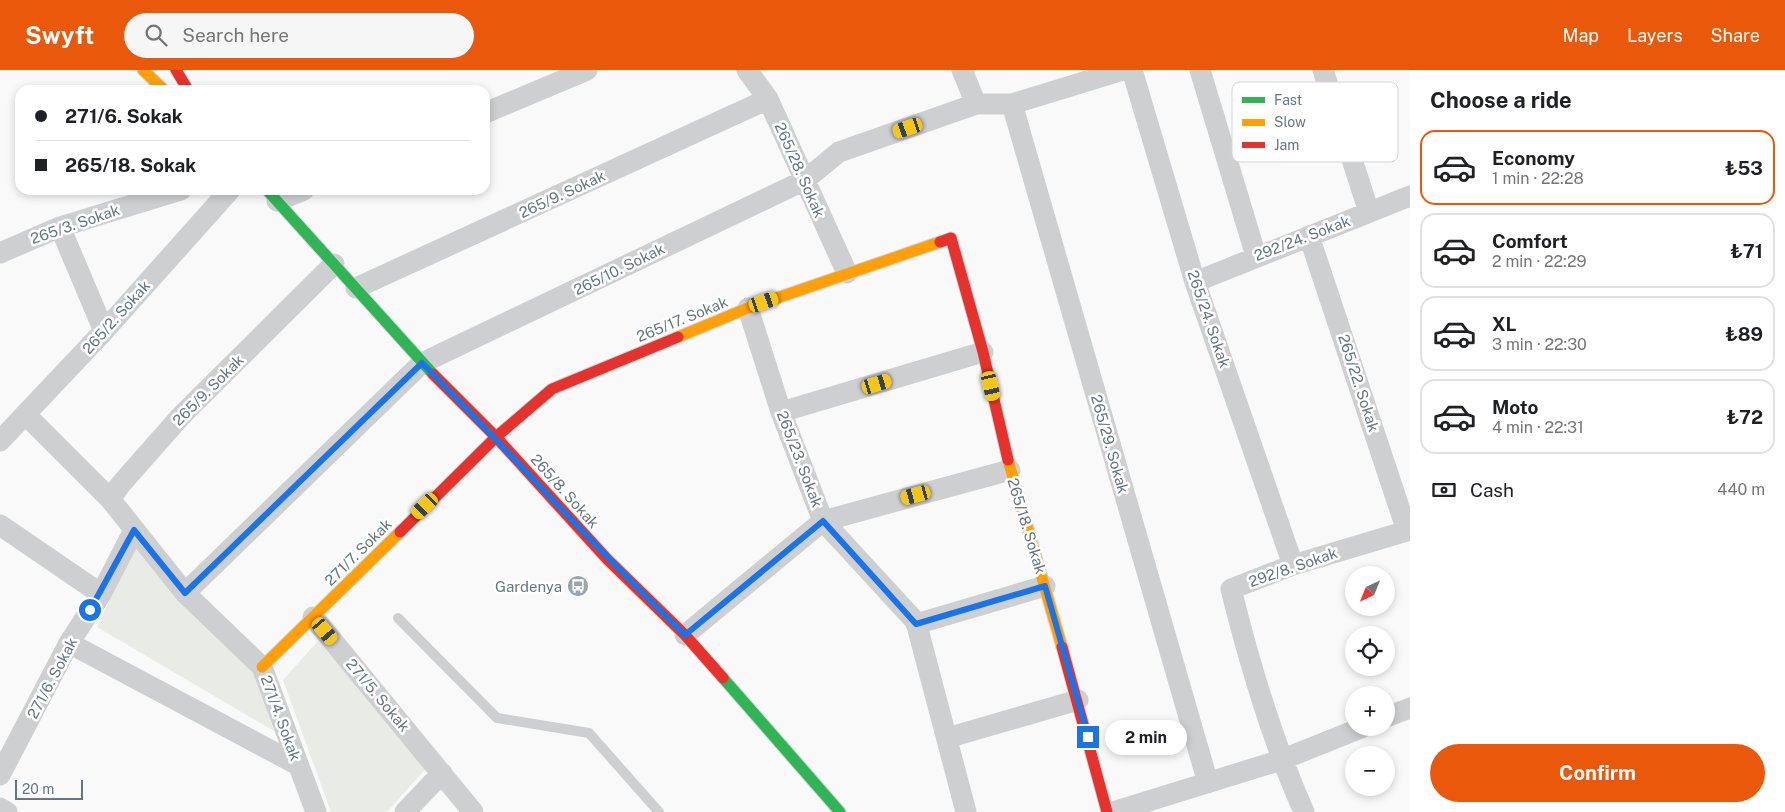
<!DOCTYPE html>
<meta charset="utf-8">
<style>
:root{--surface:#fff;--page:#f6f6f6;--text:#202124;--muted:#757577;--line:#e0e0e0;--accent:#ea580c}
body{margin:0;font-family:"Public Sans",sans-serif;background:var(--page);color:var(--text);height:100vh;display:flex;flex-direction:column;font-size:19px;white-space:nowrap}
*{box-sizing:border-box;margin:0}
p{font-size:16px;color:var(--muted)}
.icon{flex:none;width:28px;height:28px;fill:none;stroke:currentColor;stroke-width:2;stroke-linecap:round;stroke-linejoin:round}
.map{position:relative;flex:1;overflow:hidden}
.drawer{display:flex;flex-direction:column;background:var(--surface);width:375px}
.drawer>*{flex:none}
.guide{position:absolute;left:15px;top:15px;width:475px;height:110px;border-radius:15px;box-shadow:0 2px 8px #0003;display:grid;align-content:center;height:110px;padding:0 20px;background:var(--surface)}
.needle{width:32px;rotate:223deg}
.buttons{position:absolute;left:1345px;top:496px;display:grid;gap:10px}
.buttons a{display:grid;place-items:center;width:50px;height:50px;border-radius:50%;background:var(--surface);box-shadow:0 2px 8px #0003;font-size:25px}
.scale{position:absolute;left:15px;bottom:12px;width:68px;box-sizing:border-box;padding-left:5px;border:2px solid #657683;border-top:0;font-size:14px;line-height:18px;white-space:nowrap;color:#657683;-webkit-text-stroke:4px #fff;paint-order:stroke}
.end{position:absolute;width:22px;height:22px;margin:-11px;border:6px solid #1a73e8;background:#fff;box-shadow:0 0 0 2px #fff}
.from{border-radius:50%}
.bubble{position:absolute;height:35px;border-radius:18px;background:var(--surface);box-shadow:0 2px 8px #0003;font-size:16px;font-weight:700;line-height:35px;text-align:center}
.car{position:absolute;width:15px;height:30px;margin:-15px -8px;border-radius:6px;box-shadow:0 0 4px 1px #0007;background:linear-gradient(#f5c518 24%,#345 0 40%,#f5c518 0 76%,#345 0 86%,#f5c518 0)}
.guide b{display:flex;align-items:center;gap:18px;height:48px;font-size:19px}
.guide b+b{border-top:1px solid var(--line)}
.guide i{width:12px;height:12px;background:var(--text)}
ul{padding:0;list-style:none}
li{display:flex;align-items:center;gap:15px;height:75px;margin:0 10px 8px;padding:0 10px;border:2px solid var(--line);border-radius:15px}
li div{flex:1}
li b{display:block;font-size:19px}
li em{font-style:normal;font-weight:700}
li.on{border-color:var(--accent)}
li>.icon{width:45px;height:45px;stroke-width:1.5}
h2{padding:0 20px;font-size:22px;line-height:60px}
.pay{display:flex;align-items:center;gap:12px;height:55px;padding:0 20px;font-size:19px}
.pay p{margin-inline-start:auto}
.button{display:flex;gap:10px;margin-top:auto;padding:10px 20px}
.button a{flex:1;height:58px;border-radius:30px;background:var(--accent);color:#fff;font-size:20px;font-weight:700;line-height:58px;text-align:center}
header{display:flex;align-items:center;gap:30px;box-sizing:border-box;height:70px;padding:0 25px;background:var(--accent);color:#fff}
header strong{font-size:24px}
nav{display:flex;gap:28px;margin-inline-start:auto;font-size:18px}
.search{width:350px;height:45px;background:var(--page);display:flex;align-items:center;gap:12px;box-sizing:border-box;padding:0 18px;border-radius:28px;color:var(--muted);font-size:19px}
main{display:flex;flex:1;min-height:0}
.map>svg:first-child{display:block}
.green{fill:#e8ebe6}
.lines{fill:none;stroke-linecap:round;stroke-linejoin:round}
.fast-casing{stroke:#d5d6d7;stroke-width:13}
.slow-casing{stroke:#d5d6d7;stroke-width:13}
.jam-casing{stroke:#d5d6d7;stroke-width:13}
.lane{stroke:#cecfd0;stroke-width:10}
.street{stroke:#cecfd0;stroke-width:21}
.fast{stroke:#30b455;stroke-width:11}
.slow{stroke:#ff9f0a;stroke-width:11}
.jam{stroke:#e5322d;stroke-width:11}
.route{stroke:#1a73e8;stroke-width:6}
.labels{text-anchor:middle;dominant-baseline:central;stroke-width:5;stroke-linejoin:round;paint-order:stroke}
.street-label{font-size:15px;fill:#657683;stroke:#fff}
.poi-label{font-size:15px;fill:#657683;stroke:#fff;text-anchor:end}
.key{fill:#fff;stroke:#d1d6da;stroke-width:1}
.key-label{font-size:14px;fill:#657683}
</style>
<header>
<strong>Swyft</strong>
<div class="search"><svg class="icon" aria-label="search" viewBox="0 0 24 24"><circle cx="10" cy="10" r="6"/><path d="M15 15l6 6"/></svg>Search here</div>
<nav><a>Map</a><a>Layers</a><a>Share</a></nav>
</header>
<main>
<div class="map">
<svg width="1410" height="742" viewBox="0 0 1410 742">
<rect width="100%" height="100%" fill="#f9f9f9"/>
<path class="green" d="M135,476L254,601L274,661L97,557Z
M318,571L428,696L387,742H331L283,610Z"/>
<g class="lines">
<g class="fast-casing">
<path id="fast" d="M267,120L433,304
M723,608L840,742"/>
</g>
<g class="slow-casing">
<path id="slow" d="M143,0L164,20
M678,267L748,238L940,172
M1008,390L1062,577
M262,597L400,462"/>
</g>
<g class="jam-casing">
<path id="jam" d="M176,0L188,20
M940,172L951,168L983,282L1008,390
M433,304L496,367L607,489L685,565L723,608
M400,462L496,367L552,319L678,267
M1062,577L1107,742"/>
</g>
<path class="lane" d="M398,548L497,648L589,663L659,742"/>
<path class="street" d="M747,0L768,29L847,203
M962,0L976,34
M1132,0L1195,212L1293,495
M1200,0L1256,186
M1323,0L1369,142
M1012,34L1208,713
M485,43L587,0
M277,131L304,120
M60,157L104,261
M1309,166L1407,461
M0,183L60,157L181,120
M1195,212L1410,126
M356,218L768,29
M748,238L781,342L823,451L916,552L966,742
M781,342L983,282
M26,345L110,429L185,523L262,597L316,742
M0,371L104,261L230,120
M110,429L121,414L181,346L334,194
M0,455L101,524
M185,523L422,293L805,110L839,82L976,34H1012L1123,0
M313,547L473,742
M916,554L1045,516
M685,565L823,451L1010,400
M69,573L298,695
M1386,647L1410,638
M947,668L1078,630
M0,705L69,573L101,524L134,460
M0,738L7,742
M405,742L442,703
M1113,742L1281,690L1361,658
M1304,742C1272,670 1250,596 1231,519L1293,495L1410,460"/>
<use href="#fast" class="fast"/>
<use href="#slow" class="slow"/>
<use href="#jam" class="jam"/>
</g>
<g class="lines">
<path class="route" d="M90,540L134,460L185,523L422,293C511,383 594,477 685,565L823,451L916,554L1045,516L1088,667"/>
</g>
<defs>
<g id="bus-disc" transform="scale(1.125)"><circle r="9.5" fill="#99a4ac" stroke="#fff"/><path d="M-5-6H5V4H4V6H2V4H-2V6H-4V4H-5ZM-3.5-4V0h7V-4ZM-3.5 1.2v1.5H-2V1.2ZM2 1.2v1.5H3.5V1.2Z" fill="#fff"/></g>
</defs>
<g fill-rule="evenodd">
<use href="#bus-disc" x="578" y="516"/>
</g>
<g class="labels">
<g class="street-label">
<text transform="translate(800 100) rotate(66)">265/28. Sokak</text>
<text transform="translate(562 124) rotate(-25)">265/9. Sokak</text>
<text transform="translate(75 154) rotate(-19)">265/3. Sokak</text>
<text transform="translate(1302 168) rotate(-21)">292/24. Sokak</text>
<text transform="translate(619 199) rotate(-26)">265/10. Sokak</text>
<text transform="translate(116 247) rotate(-48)">265/2. Sokak</text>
<text transform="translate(682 249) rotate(-22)">265/17. Sokak</text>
<text transform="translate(1209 249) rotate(71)">265/24. Sokak</text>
<text transform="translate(1359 313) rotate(72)">265/22. Sokak</text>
<text transform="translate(208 320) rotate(-45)">265/9. Sokak</text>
<text transform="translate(1110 374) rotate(74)">265/29. Sokak</text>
<text transform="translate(800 389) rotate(69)">265/23. Sokak</text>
<text transform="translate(565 421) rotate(48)">265/8. Sokak</text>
<text transform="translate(1027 456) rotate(73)">265/18. Sokak</text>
<text transform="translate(358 482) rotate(-45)">271/7. Sokak</text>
<text transform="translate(1293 497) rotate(-19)">292/8. Sokak</text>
<text transform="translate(52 608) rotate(-62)">271/6. Sokak</text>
<text transform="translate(378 625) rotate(50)">271/5. Sokak</text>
<text transform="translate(281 648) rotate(70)">271/4. Sokak</text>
</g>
<g class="poi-label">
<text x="562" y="516">Gardenya</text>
</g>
</g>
<rect x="1232" y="12" width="166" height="80" rx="8" class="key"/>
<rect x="1242" y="27" width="23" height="6" fill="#30b455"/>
<rect x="1242" y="49" width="23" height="7" fill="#ff9f0a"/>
<rect x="1242" y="72" width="23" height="6" fill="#e5322d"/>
<g class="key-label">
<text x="1274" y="35">Fast</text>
<text x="1274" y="57">Slow</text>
<text x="1274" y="80">Jam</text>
</g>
</svg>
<div class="buttons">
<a><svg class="needle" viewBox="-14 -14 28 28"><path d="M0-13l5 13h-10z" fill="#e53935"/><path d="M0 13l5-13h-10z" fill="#757577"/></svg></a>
<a><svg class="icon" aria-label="locate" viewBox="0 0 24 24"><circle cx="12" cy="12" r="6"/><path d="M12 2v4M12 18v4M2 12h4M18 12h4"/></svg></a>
<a>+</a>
<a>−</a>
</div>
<div class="scale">20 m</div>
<i class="end from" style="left:90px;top:540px"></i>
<i class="end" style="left:1088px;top:667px"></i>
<div class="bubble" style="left:1105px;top:650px;width:82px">2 min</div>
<i class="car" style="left:908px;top:58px;rotate:251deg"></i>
<i class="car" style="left:764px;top:232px;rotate:71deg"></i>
<i class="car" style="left:877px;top:314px;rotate:73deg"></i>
<i class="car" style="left:991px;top:316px;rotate:167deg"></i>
<i class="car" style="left:916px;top:425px;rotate:255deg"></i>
<i class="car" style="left:425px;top:436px;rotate:226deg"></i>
<i class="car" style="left:325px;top:561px;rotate:140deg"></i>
<div class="guide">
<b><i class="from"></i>271/6. Sokak</b>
<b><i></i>265/18. Sokak</b>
</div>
</div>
<section class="drawer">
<h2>Choose a ride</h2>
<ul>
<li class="on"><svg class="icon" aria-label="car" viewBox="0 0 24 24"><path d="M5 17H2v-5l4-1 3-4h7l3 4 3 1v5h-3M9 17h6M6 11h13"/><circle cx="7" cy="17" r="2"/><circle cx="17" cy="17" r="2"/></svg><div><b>Economy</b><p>1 min · 22:28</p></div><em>₺53</em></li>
<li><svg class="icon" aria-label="car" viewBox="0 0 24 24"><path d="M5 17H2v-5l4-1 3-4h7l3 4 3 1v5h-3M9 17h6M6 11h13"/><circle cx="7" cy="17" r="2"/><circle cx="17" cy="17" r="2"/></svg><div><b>Comfort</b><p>2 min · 22:29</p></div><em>₺71</em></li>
<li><svg class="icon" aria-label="car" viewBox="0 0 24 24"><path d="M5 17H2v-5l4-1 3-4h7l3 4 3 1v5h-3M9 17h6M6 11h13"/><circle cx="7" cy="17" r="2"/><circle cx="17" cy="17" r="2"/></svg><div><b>XL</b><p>3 min · 22:30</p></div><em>₺89</em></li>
<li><svg class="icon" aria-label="car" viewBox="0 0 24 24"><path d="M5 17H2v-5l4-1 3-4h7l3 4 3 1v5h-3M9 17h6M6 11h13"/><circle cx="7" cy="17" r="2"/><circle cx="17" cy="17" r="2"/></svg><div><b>Moto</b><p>4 min · 22:31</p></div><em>₺72</em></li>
</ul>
<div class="pay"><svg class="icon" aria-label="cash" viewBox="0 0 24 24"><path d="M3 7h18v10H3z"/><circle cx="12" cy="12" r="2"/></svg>Cash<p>440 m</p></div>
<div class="button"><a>Confirm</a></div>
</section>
</main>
